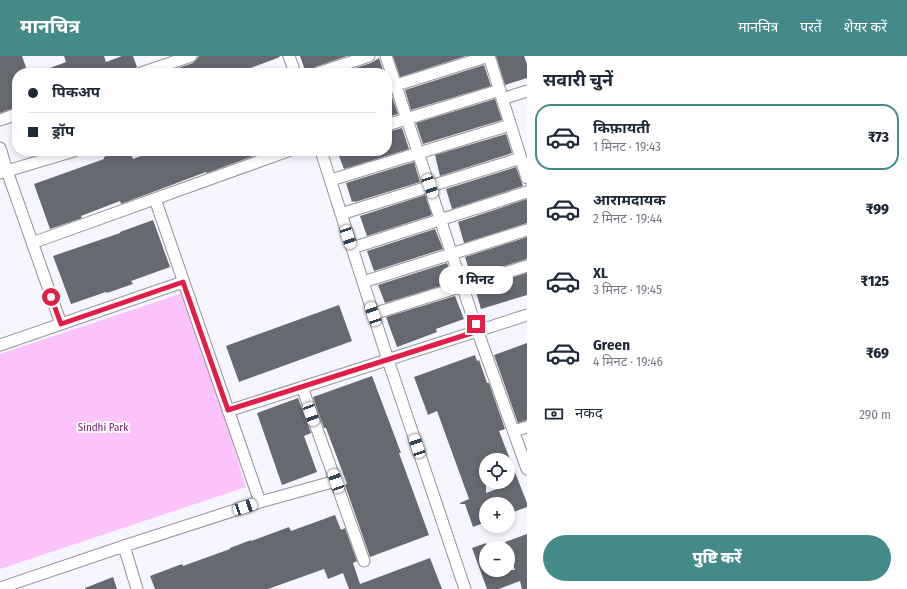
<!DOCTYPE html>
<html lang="hi">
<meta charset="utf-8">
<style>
:root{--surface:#fff;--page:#f6f6f7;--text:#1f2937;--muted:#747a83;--line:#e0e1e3;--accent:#438a88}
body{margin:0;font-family:"Fira Sans Condensed","Noto Sans Devanagari",sans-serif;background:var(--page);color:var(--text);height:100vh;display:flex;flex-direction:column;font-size:15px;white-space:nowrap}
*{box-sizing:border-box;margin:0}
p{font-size:13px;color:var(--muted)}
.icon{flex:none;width:22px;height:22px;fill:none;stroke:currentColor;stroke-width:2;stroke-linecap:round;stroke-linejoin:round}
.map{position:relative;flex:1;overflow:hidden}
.details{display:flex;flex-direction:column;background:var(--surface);width:380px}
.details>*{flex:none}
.banner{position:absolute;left:12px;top:12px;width:380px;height:88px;border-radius:16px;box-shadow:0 2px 6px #0003;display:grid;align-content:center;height:88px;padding:0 16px;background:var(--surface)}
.controls{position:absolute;left:479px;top:397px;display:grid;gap:8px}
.controls a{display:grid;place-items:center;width:36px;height:36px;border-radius:50%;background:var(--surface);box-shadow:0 2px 6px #0003;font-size:20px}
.end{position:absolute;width:18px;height:18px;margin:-9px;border:5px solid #e11d48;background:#fff;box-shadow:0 0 0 2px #fff}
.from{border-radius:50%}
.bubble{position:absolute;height:28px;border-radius:14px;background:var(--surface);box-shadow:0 2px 6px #0003;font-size:13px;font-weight:800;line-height:28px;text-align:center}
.car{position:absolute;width:12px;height:24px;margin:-12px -6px;border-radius:5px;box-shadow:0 0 3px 1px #0007;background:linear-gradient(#fff 24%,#345 0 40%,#fff 0 76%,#345 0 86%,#fff 0)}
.banner b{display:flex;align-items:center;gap:14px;height:38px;font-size:15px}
.banner b+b{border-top:1px solid var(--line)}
.banner i{width:10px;height:10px;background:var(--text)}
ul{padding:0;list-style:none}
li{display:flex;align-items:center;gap:12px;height:66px;margin:0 8px 6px;padding:0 8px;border:2px solid transparent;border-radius:16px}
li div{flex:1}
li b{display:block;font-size:15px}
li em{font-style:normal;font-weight:800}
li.selected{border-color:var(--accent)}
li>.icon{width:36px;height:36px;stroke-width:1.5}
h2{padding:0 16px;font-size:18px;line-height:48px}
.pay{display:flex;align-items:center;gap:10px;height:44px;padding:0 16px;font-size:15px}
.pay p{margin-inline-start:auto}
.button{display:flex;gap:8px;margin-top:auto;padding:8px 16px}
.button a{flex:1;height:46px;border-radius:24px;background:var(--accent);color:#fff;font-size:16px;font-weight:800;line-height:46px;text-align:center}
header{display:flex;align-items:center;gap:24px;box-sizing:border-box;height:56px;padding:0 20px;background:var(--accent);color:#fff}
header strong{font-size:19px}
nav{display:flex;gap:22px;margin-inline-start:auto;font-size:14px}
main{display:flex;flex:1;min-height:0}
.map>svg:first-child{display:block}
.green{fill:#fdc3fc}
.building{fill:#666970;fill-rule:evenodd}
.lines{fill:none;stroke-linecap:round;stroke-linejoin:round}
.minor-casing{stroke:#95949d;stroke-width:13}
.minor{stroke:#fff;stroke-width:11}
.route{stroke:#e11d48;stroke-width:5}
.labels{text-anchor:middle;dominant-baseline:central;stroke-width:4;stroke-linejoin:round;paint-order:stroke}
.park-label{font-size:11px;fill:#742076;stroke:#fff}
</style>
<header>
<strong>मानचित्र</strong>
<nav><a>मानचित्र</a><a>परतें</a><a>शेयर करें</a></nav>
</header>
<main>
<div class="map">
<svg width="527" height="533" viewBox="0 0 527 533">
<rect width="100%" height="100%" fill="#f6f6ff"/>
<path class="green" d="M186,236L246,431L0,513V298Z"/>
<path class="building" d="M0,0H22L28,17H17V51L0,57Z
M64,0H104L106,6L122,0H133L137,11L135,14L127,17H39V16L66,6Z
M199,0H279L280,1L237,17H223L221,12L206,17H163L193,7Z
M300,0H347L315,11L313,13L311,17H306Z
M393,0H466L400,21Z
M496,0H524L527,8V22L505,29Z
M379,2L384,17H340L371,7Z
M484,9L491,30L411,54L405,34Z
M391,38L398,58L388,61L387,58V39Z
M495,43L502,64L423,88L416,67Z
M402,72L409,93L344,113L337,95H387V76Z
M506,78L512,97L440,120L435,99Z
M119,95H130L133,103L154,95H267L207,117L206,116L121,148L120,145L81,160L82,162L50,173L34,128L104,103V101Z
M414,106L420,126L355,146L354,145L352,146L346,127Z
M516,111L523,130L452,153L446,133Z
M425,139L432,159L367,180L360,160Z
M527,143V167L464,187L458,166Z
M153,164L170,211L131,225L133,228L107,237L106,236L71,248L53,200L120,177V176Z
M435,173L443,193L374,215L367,195Z
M527,181V203L471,220L465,201Z
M447,207L454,226L385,247L378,229Z
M527,217V239L481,253L475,233Z
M455,240L464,263L436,273L437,276L397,291L386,261Z
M339,249L352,285L239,326L226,290Z
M527,287V364L518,367L494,299Z
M475,299L477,305L479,304L487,327H489L505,373L499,375L527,447V451L508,458V448H486V466L473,471L465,448H460V447L469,443L437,355L428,359L414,321ZM486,404H508V429L486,437Z
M372,320L401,397H399L429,479L370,501L345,429L347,428L326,372H324L313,341Z
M298,342L311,377L304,380L317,416L282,429L257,357Z
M335,459L341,474L345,472L357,505L353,507L360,528L430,502L442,533H349L343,517L328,523L324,513L268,533H155L150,520L182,508L183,510L230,493V492L251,484V485L289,471L291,475Z
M527,478V533H522L520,525L499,533H487L472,492L486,487V514H515L505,486Z
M113,521L117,533H85V532Z"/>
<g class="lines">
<g class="minor-casing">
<path id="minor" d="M289,0L295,17
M386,0L475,268L527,413
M489,0L527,122
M141,17L191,0
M318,17L369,0
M387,32L489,0
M502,43L527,35
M0,64L17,58
M387,69L500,34
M0,92L7,115L61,268
M321,95L388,304L465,533
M0,117L74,95
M331,124L510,69
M155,143L260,446
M341,158L521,102
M32,187L288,95
M352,192L527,136
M363,226L527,174
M373,258L527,210
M0,289L183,226
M302,331L364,505
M228,355L527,259
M514,375L527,371
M124,490L260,446L336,425
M0,532L124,490L137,533"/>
</g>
<use href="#minor" class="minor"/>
</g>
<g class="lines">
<path class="route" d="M51,241L61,268L183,226L228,354L478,275L476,268"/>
</g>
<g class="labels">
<g class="park-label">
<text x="103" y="371">Sindhi Park</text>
</g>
</g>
</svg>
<div class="controls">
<a><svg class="icon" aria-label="locate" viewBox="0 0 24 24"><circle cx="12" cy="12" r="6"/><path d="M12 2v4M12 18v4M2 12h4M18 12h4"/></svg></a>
<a>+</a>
<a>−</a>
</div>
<i class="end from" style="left:51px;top:241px"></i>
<i class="end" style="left:476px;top:268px"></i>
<div class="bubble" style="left:439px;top:210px;width:74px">1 मिनट</div>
<i class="car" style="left:430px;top:130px;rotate:161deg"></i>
<i class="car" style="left:348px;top:181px;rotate:162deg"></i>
<i class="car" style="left:373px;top:258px;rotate:342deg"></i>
<i class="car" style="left:311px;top:358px;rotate:160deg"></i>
<i class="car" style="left:417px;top:390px;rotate:341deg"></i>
<i class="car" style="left:336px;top:425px;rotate:340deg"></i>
<i class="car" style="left:245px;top:451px;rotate:72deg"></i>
<div class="banner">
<b><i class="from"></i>पिकअप</b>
<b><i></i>ड्रॉप</b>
</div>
</div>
<section class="details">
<h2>सवारी चुनें</h2>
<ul>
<li class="selected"><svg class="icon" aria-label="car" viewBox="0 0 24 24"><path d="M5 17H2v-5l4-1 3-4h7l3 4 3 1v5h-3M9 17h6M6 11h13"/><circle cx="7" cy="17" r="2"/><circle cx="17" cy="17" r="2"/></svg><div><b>किफ़ायती</b><p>1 मिनट · 19:43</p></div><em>₹73</em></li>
<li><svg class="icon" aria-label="car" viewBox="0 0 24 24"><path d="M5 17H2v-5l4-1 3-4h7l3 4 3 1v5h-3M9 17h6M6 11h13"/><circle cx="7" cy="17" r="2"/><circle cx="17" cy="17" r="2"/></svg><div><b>आरामदायक</b><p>2 मिनट · 19:44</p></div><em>₹99</em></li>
<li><svg class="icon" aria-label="car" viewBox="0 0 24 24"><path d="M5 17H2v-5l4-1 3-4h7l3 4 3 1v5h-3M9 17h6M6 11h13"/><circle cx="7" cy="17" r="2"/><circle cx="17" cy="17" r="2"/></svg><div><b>XL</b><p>3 मिनट · 19:45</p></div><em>₹125</em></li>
<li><svg class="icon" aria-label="car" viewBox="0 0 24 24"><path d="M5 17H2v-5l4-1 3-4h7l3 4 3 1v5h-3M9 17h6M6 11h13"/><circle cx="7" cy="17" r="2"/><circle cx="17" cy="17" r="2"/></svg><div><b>Green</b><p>4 मिनट · 19:46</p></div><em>₹69</em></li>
</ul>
<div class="pay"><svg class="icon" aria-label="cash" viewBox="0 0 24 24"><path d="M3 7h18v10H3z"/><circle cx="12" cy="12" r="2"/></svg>नकद<p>290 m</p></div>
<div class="button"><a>पुष्टि करें</a></div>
</section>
</main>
